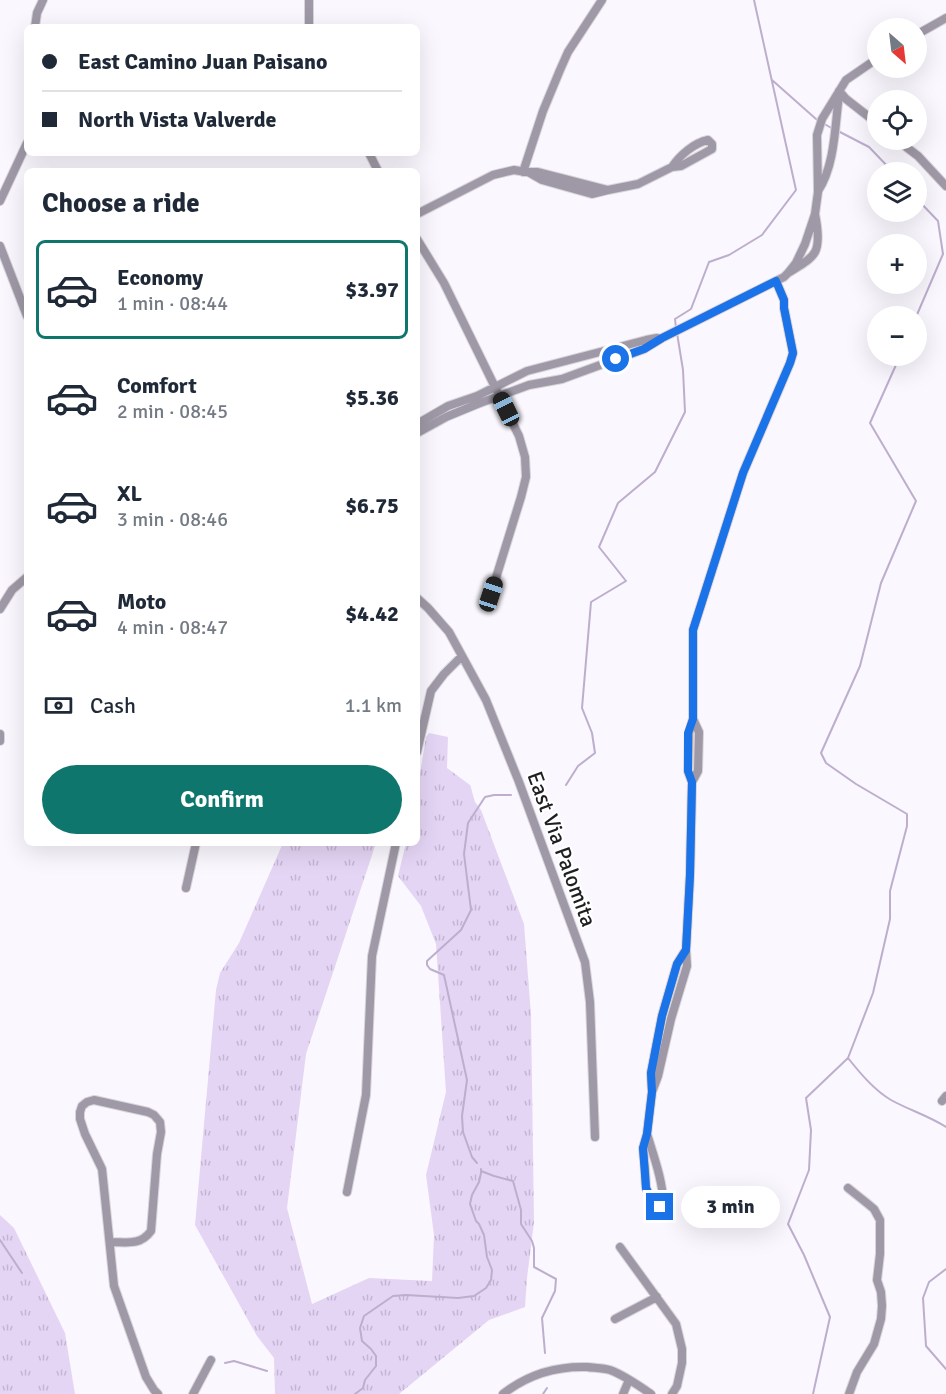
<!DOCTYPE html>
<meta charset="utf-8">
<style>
:root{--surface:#fff;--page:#f2f2f3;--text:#1f2937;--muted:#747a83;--line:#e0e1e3;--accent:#0f766e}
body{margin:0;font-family:Signika,sans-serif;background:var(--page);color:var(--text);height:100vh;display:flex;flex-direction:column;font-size:22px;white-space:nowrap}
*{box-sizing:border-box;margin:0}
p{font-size:20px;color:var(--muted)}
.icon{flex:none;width:33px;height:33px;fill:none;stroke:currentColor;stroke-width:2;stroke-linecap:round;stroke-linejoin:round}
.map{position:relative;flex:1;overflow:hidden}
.details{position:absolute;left:24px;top:168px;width:396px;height:678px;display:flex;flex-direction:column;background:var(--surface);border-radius:9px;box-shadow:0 6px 24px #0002}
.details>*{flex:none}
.guide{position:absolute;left:24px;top:24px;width:396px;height:132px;border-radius:9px;box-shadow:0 6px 24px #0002;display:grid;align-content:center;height:132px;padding:0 18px;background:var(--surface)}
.needle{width:39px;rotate:152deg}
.fabs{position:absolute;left:867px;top:18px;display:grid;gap:12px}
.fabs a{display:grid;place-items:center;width:60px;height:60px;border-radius:50%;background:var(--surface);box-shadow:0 6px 24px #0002;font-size:30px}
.end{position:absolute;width:27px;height:27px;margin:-14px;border:8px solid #1a73e8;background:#fff;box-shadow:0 0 0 3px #fff}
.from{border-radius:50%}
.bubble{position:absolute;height:42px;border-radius:21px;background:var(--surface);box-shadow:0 6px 24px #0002;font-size:20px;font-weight:800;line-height:42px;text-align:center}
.car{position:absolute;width:18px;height:36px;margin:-18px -9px;border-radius:8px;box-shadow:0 0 4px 2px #0007;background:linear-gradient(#222 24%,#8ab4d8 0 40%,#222 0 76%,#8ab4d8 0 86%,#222 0)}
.guide b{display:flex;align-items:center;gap:21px;height:57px;font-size:22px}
.guide b+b{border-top:2px solid var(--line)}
.guide i{width:15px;height:15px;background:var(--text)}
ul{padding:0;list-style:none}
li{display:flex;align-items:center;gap:18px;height:99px;margin:0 12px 9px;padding:0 6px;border:3px solid transparent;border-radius:9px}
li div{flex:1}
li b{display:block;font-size:22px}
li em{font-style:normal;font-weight:800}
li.active{border-color:var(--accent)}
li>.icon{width:54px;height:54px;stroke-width:1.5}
h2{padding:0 18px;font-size:27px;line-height:72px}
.pay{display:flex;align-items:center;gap:15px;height:66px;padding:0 18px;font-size:22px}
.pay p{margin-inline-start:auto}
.cta{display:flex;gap:12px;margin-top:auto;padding:12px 18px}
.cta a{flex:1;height:69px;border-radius:36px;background:var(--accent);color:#fff;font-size:24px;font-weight:800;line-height:69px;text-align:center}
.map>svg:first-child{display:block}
.grass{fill:url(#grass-tufts)}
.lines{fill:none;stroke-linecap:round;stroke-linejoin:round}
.stream{stroke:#bdaece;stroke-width:2}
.minor-casing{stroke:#d7d4da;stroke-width:10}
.minor{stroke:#9f98a6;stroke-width:8}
.route{stroke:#1a73e8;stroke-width:8}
.labels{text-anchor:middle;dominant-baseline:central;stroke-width:4.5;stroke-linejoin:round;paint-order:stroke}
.street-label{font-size:22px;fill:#1f1e20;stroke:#fff}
</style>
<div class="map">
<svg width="946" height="1394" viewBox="0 0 946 1394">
<defs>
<pattern id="grass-tufts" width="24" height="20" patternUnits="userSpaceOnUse" patternTransform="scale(1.5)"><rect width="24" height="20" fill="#e5d5f5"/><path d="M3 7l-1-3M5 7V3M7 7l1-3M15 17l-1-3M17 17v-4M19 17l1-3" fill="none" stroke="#c4b6d2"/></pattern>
</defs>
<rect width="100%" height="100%" fill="#faf7fe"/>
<path class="grass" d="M429,733L448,737L447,768L470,785L475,802L481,810L524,924L531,1015L534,1222L527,1278L525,1307L489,1320L399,1394H275L274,1358L257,1336L195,1225L216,990L220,973L239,943L283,843H376L306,1054L287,1208L312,1304L369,1278L432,1281L434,1235L426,1175L446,1092L436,944L421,906L398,876L406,843H417V792L426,737Z
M0,1215L14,1228L65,1333L75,1394H0Z"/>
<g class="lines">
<path class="stream" d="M772,80L816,119L833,129
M838,131L869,147L893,172
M916,198L938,221L943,254L916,317
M676,328L675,319L691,309L709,262L729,255L762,235L796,190L754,0
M900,356L870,423L916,501L881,583L860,666L821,753L826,763L856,784L907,814V826L890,891V919L873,993L848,1058C860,1073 874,1090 891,1100C909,1110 929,1116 946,1127
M566,785L578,766L595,753L592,733L582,708L591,602L626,581L599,547L618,503L655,472L685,412L683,370L677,333
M477,1163L472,1157L463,1132L462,1116L467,1080L444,975L430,969L427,965V961L461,930L471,910L464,854L468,823L485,797L494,795H511
M481,1171L494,1176L513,1181L521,1210V1224L532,1241L534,1248V1267L556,1279L555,1291L542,1318L545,1353
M0,1240L22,1273
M946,1269L929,1282L923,1298L926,1346L946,1369
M225,1363L234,1361L267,1371
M355,1394L363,1388L365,1380L376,1366V1356L371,1349L362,1341L360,1328L364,1316L393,1296L406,1295L458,1298L474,1296L486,1288L491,1280L492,1270L487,1257L484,1235L479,1224L476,1221L470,1204L472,1195L479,1182L481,1173V1169
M543,1394L547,1388
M813,1394L830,1317L804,1255L788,1224L809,1170L811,1130L806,1098L848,1058"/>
<g class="minor-casing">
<path id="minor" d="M35,27L37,13L43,0
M309,27V0
M916,35L946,18
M839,91L846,99L878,124
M897,140L918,156L946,186
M369,153L378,171
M523,172L543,111L560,70L568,52L602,0
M608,190L538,172H528L542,180L592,194L608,190L638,184L672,167L681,166L712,149V144L708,140C694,143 680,155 672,167
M818,191C835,166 835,125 839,95
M0,201L27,143
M417,214L493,175L514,170L526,172
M815,214C817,224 820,243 815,252C810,261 797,267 788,273L796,263L805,244L815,214L818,192L817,135L822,119L846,80L878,58
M417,239L444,283L519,436L525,457L526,477L521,497L491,594
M0,246L27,316
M417,424L448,406L477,396L527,371L646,340L657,338
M417,433L446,417L480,403L529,385L562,379L644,349L662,338L784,277L788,273
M417,598L428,608L449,632L486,700L519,782L585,962L590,1002L595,1137
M0,609L12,590L27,577
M0,734V741
M417,752L431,691L444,674L462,656
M692,782L698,771L699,732L693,719
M186,888L196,843
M652,1092L658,1076L671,1019L687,966L686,950L690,875L692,782L688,771L689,733L693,719V630L743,473L790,363L793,353L784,308V300L776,281
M942,1101L946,1096
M647,1134C653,1154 664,1184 663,1204L660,1207L653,1203L646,1188L645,1170L643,1148L647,1134L652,1092L651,1073L662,1016L677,964L685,951
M848,1188L868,1204L874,1209L880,1220V1254L877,1280L881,1292L882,1306L881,1319L874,1344L857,1372L849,1394
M347,1192L366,1095L372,956L396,843
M110,1242C127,1242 140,1246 151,1231L157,1154L161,1132L160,1122L154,1115L148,1112L94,1100L87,1102L82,1106L80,1112V1119L85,1134L102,1169L114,1286L146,1377L154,1390L158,1394
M620,1247L676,1324L682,1349V1363L677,1386L672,1394
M615,1319L657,1297
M193,1394L211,1360
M503,1394C527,1375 556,1366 587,1367C594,1368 603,1368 610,1370C621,1374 641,1387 651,1394
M623,1394L629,1380"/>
</g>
<use href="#minor" class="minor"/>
</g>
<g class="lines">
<path class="route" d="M616,359L644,349L662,338L776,281L784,300V308L793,353L790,363L743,473L693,630V719L688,733V771L692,782L690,875L686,950L677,964L662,1016L651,1073L652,1092L647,1134L643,1148L646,1188L653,1203L660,1207"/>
</g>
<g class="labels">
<g class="street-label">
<text transform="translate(562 849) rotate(70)">East Via Palomita</text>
</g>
</g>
</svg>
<div class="fabs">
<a><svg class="needle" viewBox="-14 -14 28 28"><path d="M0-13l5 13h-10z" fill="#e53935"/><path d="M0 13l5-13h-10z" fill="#747a83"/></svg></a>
<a><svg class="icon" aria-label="locate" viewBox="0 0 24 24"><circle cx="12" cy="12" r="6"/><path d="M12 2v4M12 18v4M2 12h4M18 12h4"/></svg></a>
<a><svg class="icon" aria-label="layers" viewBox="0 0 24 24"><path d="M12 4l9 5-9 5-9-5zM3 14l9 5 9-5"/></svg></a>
<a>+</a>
<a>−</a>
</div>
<i class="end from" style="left:616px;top:359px"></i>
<i class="end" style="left:660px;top:1207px"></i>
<div class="bubble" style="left:681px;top:1186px;width:99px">3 min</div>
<i class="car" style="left:506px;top:409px;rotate:334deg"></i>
<i class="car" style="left:491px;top:594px;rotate:18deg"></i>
<div class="guide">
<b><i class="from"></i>East Camino Juan Paisano</b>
<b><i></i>North Vista Valverde</b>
</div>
<section class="details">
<h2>Choose a ride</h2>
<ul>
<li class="active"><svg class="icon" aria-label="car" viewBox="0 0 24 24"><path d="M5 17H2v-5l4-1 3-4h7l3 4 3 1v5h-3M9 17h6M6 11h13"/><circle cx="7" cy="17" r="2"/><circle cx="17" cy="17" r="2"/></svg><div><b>Economy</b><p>1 min · 08:44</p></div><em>$3.97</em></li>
<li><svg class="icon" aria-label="car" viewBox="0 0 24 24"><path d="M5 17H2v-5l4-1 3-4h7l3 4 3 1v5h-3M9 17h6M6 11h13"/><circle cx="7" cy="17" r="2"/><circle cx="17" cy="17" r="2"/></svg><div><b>Comfort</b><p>2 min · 08:45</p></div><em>$5.36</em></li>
<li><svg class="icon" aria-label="car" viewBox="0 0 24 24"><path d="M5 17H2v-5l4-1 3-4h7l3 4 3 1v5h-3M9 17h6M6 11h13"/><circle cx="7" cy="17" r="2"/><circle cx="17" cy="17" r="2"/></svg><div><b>XL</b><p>3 min · 08:46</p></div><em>$6.75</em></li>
<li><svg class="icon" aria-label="car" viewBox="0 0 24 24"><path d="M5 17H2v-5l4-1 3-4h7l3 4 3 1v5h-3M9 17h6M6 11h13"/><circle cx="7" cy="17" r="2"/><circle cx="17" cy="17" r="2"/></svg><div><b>Moto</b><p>4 min · 08:47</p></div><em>$4.42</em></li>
</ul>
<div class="pay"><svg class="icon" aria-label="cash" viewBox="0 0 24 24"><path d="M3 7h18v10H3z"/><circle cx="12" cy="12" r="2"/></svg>Cash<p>1.1 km</p></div>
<div class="cta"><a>Confirm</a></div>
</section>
</div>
